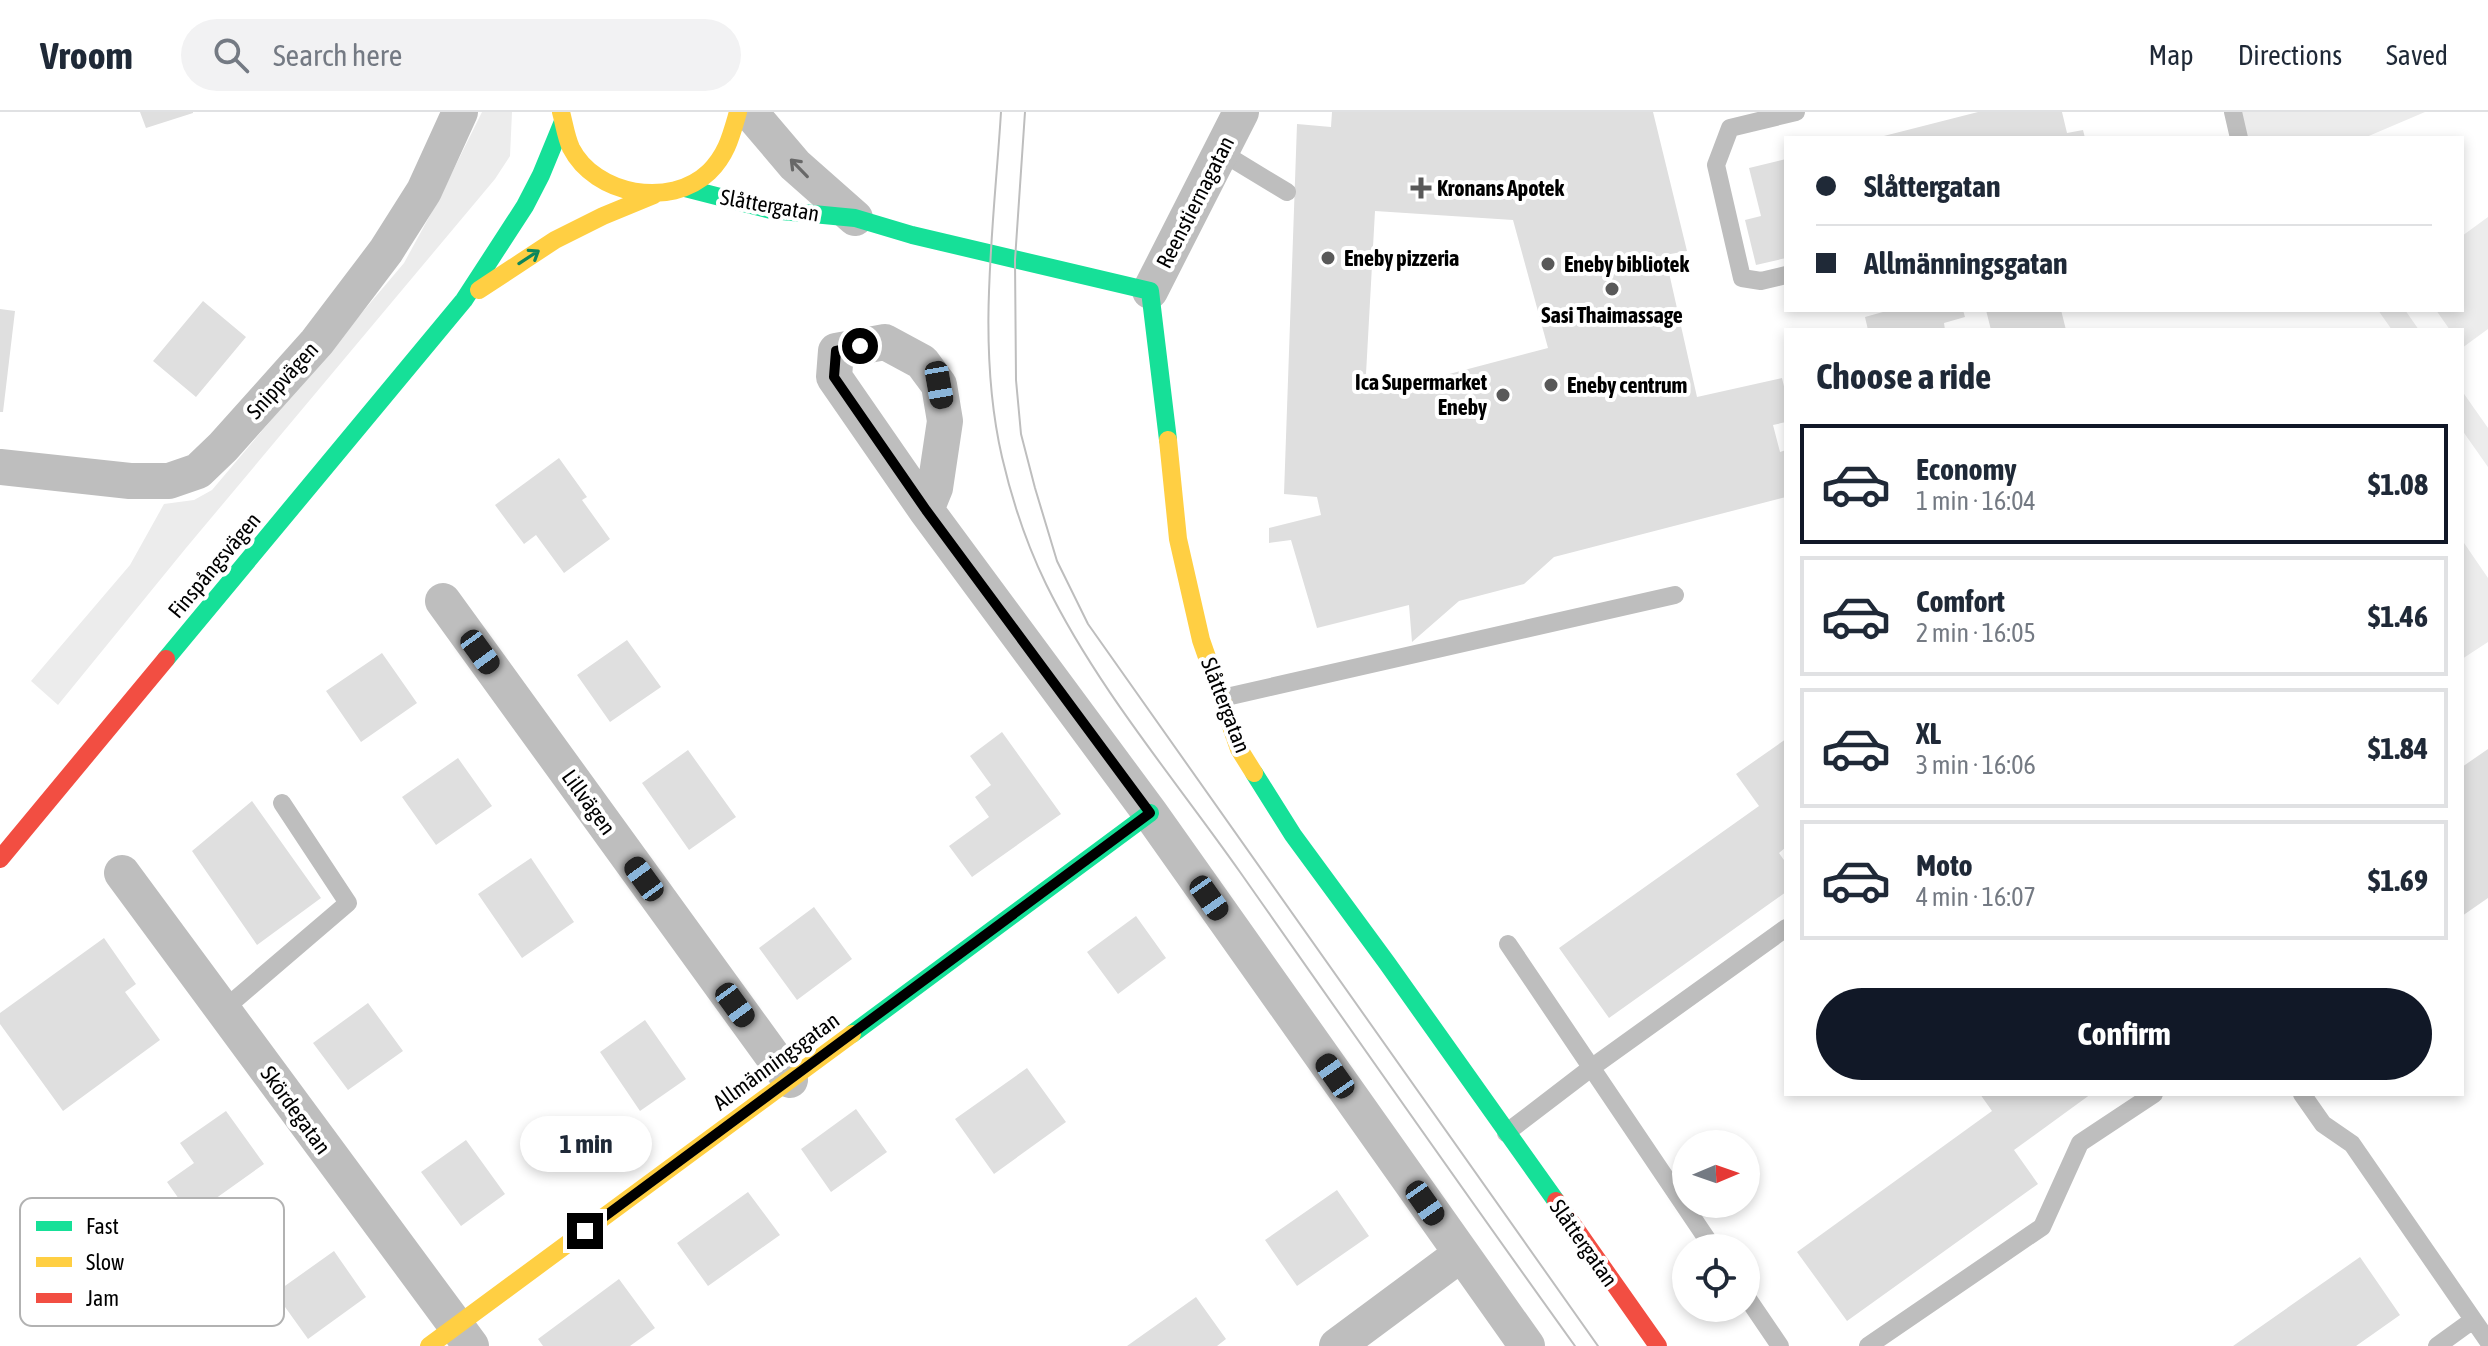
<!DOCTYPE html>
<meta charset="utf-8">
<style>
:root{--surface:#fff;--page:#f2f2f3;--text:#1f2937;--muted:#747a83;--line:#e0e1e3;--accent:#111827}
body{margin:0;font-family:"Asap Condensed",sans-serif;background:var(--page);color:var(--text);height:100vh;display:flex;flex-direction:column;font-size:30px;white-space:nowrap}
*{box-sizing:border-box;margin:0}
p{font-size:26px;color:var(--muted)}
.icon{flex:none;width:44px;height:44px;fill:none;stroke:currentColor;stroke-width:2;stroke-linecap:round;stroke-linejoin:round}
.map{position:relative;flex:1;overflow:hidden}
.drawer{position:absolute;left:1784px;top:216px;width:680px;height:768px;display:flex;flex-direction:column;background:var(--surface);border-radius:0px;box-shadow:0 4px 12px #0003}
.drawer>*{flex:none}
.banner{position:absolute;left:1784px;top:24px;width:680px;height:176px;border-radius:0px;box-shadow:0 4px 12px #0003;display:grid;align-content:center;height:176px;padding:0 32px;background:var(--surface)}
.needle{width:52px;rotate:88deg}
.controls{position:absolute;left:1672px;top:1018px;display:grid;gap:16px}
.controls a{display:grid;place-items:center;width:88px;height:88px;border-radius:50%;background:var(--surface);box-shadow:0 4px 12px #0003;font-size:40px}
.end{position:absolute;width:36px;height:36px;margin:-18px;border:10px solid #000;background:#fff;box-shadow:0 0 0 4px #fff}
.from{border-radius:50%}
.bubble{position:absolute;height:56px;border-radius:28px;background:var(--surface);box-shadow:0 4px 12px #0003;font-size:26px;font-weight:700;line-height:56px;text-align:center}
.car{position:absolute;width:24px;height:48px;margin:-24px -12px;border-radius:10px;box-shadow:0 0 6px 2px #0007;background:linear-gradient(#222 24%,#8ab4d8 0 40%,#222 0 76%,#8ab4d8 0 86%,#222 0)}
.banner b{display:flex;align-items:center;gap:28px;height:76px;font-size:30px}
.banner b+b{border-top:2px solid var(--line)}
.banner i{width:20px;height:20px;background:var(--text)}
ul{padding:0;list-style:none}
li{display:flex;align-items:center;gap:24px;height:120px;margin:0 16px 12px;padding:0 16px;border:4px solid var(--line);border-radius:0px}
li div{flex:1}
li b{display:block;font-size:30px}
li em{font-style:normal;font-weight:700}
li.on{border-color:var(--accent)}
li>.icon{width:72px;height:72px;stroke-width:1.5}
h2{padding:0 32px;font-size:36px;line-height:96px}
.button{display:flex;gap:16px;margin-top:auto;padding:16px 32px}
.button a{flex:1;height:92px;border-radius:48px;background:var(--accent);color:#fff;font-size:32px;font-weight:700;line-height:92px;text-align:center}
header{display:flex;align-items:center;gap:48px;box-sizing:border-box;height:112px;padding:0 40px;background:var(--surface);border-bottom:2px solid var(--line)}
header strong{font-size:38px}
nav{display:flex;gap:44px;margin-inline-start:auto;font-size:28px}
.search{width:560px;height:72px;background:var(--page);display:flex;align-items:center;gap:20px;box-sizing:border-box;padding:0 28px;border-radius:44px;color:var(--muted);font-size:30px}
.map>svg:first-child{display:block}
.green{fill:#ececec}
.building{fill:#dfdfdf;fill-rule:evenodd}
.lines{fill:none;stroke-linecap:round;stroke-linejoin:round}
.lane{stroke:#bebebe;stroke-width:18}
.street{stroke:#bebebe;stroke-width:36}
.fast{stroke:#16e098;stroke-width:18}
.slow{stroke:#ffcf43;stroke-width:18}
.jam{stroke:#f24e42;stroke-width:18}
.tram{stroke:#bebebe;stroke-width:2}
.oneway{stroke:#686868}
.oneway2{stroke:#0d865b}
.route{stroke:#000;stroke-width:10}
.poi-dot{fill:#595959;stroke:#fff;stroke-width:3}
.labels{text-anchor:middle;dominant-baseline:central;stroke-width:8;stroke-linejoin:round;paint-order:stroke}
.poi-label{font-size:22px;font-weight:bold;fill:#000;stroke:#fff;text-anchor:start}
.street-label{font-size:22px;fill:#000;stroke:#fff}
.key{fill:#fff;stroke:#b2b2b2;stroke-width:2}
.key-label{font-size:22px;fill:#000}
</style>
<header>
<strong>Vroom</strong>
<div class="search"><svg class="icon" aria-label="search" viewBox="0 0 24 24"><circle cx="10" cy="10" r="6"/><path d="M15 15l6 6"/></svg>Search here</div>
<nav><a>Map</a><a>Directions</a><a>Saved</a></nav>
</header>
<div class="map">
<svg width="2488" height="1234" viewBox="0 0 2488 1234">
<rect width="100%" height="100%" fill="#fff"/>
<path class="green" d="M482,0H512L510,44L495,67L186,436L58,593L31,569L130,453L164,392L194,388L212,378L404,151L440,85Z
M2233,0H2425L2364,26H2239Z
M2488,105V217L2462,236V218H2450L2436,198H2462V124Z
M2378,198H2405L2419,218H2392Z
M2462,279L2488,316V355L2462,318Z
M2462,428L2488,466V530L2462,547Z"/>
<path class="building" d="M140,0H193V1L146,16Z
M1332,0H1653L1687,139L1665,143L1697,285L1782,266L1786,283V310L1773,313L1780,340L1786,338V385L1554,445L1524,472L1459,489L1412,530L1409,493L1317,516L1291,428L1269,431V416L1321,403L1317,385L1284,382L1297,12L1331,15ZM1375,99L1513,108L1548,236L1381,280L1366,262Z
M1978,0H2062L2067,21L2083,18L2085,26H1876Z
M1786,47V146L1756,153L1745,108L1761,104L1749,56Z
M203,189L246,225L196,285L153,249Z
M0,197L15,199L3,300H0Z
M1890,198H1963L1965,205L1944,211L1945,218H1868L1865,205Z
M1986,198H2061L2066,218H1991Z
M559,346L587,385L582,388L610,427L564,461L536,423L524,432L495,393Z
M627,528L661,575L610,610L577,563Z
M382,541L417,591L361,630L326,579Z
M1002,620L1061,702L972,765L949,734L989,705L975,685L991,673L970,644Z
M1786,627V735L1779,741L1786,751V780L1609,906L1559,836L1759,694L1736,662Z
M2488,637V786L2462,804V655Z
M688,638L736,705L689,738L642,671Z
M458,646L492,694L436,733L402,685Z
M252,689L321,786L257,833L192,739Z
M531,746L574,810L522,846L478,782Z
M814,795L852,847L797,888L759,836Z
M1136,804L1166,846L1118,882L1087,840Z
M104,826L136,872L125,880L160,928L63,999L0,912V901Z
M368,891L403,939L348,978L313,931Z
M645,908L686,967L640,999L600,940Z
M1027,956L1066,1010L994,1062L955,1007Z
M1980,982H2091L2014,1038L2038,1072L1847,1209L1797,1140L1992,999Z
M856,997L887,1040L831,1080L801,1037Z
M226,999L264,1052L191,1104L167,1070L194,1051L180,1031Z
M466,1028L505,1082L461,1114L421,1060Z
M1337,1078L1369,1124L1297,1174L1265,1128Z
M748,1080L780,1123L708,1174L677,1131Z
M334,1139L366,1185L308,1227L275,1181Z
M2360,1145L2400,1203L2356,1234H2233Z
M619,1167L655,1216L630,1234H543L538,1227Z
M1196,1185L1226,1227L1217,1234H1127Z"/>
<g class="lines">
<path class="lane" d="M2233,0L2239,26
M1221,40L1287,80
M1786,163L1761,169L1742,166L1716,53L1730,16L1796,0
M1222,586L1675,483
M1508,832L1713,1136
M223,898L348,791L282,691
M2302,982L2323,1012L2352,1032L2488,1229
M1506,1021L1591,956L1786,816
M1746,1184L1780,1234
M1868,1234L2042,1115L2080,1031L2154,982
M2437,1234L2473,1208"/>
<path class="street" d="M750,0L795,53L855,106
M1150,179L1241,0
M0,355L130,369H169L198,359L223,335L317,230L386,139L424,79L460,0
M926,398L935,376L945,309L939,273L922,250L885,230L836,239L834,265L926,398L1150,701L1527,1234
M443,489L790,968
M122,761L471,1234
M1337,1234L1461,1142"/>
<path class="fast" d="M685,76L771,98L855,106L912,123L1150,179L1168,328
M166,547L464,188L525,94L541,63L562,12
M1254,661L1293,723L1387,851L1556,1089
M852,922L1150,701"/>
<path class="slow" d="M561,0C564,11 566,25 571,36C595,83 670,97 709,60C727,42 731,24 738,0
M479,178L555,128L603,104L654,83
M1168,328L1178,427L1201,528L1239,637L1254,661
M429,1234L852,922"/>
<path class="jam" d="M0,747L166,547
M1556,1089L1658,1234"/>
<path class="tram" d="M1001,0C994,114 976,232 1002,345C1012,388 1027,433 1046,472C1097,576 1174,666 1240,760C1351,918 1462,1077 1575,1234
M1025,0L1015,148L1016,268L1021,322L1035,376L1057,449L1088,512L1598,1234"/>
</g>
<defs><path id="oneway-shaft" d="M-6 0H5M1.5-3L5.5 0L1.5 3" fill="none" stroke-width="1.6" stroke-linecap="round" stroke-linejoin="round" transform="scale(2)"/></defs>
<use class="oneway" href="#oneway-shaft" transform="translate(799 56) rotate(-134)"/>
<use class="oneway2" href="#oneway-shaft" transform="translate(529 145) rotate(-33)"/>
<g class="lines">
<path class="route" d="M585,1119L1150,701L926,398L834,265L836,239L860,234"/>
</g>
<g class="poi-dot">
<path d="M1417 64h8v8h8v8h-8v8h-8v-8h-8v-8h8z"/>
<circle cx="1328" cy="146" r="8"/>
<circle cx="1548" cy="152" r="8"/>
<circle cx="1612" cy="177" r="8"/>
<circle cx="1551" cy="273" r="8"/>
<circle cx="1503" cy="283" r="8"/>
</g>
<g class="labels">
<g class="poi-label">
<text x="1437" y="76">Kronans Apotek</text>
<text x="1344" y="146">Eneby pizzeria</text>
<text x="1564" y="152">Eneby bibliotek</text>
<text x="1612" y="203" text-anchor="middle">Sasi Thaimassage</text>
<text x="1487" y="270" text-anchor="end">Ica Supermarket<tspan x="1487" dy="25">Eneby</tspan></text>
<text x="1567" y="273">Eneby centrum</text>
</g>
<g class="street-label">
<text transform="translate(1195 90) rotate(-63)">Reenstiernagatan</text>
<text transform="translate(770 93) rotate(10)">Slåttergatan</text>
<text transform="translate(282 268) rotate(-48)">Snippvägen</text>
<text transform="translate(214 453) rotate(-50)">Finspångsvägen</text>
<text transform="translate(1226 593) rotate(69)">Slåttergatan</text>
<text transform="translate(589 690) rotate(54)">Lillvägen</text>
<text transform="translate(776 949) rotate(-36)">Allmänningsgatan</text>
<text transform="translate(296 998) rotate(54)">Skördegatan</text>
<text transform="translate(1584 1131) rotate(55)">Slåttergatan</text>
</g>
</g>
<rect x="20" y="1086" width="264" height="128" rx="12" class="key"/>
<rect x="36" y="1109" width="36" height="10" fill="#16e098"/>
<rect x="36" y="1145" width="36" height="10" fill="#ffcf43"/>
<rect x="36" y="1181" width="36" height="10" fill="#f24e42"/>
<g class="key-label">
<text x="86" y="1122">Fast</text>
<text x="86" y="1158">Slow</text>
<text x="86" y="1194">Jam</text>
</g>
</svg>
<div class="controls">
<a><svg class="needle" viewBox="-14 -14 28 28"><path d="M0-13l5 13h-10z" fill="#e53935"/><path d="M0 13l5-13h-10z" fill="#747a83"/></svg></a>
<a><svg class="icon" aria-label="locate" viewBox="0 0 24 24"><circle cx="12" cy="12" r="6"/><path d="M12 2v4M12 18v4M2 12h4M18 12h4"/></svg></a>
</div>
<i class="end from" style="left:860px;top:234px"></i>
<i class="end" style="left:585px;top:1119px"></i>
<div class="bubble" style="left:520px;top:1004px;width:132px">1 min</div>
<i class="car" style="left:939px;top:273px;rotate:170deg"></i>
<i class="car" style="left:480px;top:540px;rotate:144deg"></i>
<i class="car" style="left:644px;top:767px;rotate:324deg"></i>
<i class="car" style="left:1209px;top:786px;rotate:145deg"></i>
<i class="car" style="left:735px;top:893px;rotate:144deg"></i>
<i class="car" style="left:1335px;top:964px;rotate:325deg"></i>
<i class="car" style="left:1425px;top:1091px;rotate:145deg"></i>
<div class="banner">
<b><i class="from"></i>Slåttergatan</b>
<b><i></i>Allmänningsgatan</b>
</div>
<section class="drawer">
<h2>Choose a ride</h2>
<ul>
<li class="on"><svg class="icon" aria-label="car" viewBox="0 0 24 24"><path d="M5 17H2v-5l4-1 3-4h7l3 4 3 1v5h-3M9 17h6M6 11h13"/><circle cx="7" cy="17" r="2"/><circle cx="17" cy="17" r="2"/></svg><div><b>Economy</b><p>1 min · 16:04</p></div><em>$1.08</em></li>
<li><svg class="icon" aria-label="car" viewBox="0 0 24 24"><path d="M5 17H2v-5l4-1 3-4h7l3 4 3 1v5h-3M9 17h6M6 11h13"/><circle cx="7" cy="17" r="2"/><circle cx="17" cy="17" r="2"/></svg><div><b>Comfort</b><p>2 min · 16:05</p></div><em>$1.46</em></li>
<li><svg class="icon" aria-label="car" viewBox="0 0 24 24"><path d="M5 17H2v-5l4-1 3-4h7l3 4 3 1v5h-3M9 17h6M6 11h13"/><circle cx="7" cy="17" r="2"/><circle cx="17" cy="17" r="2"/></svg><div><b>XL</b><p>3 min · 16:06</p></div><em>$1.84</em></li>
<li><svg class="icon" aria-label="car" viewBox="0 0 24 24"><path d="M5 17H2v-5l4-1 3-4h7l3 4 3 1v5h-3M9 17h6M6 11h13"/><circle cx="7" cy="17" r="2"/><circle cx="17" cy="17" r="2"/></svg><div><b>Moto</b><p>4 min · 16:07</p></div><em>$1.69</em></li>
</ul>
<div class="button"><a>Confirm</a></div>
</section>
</div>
